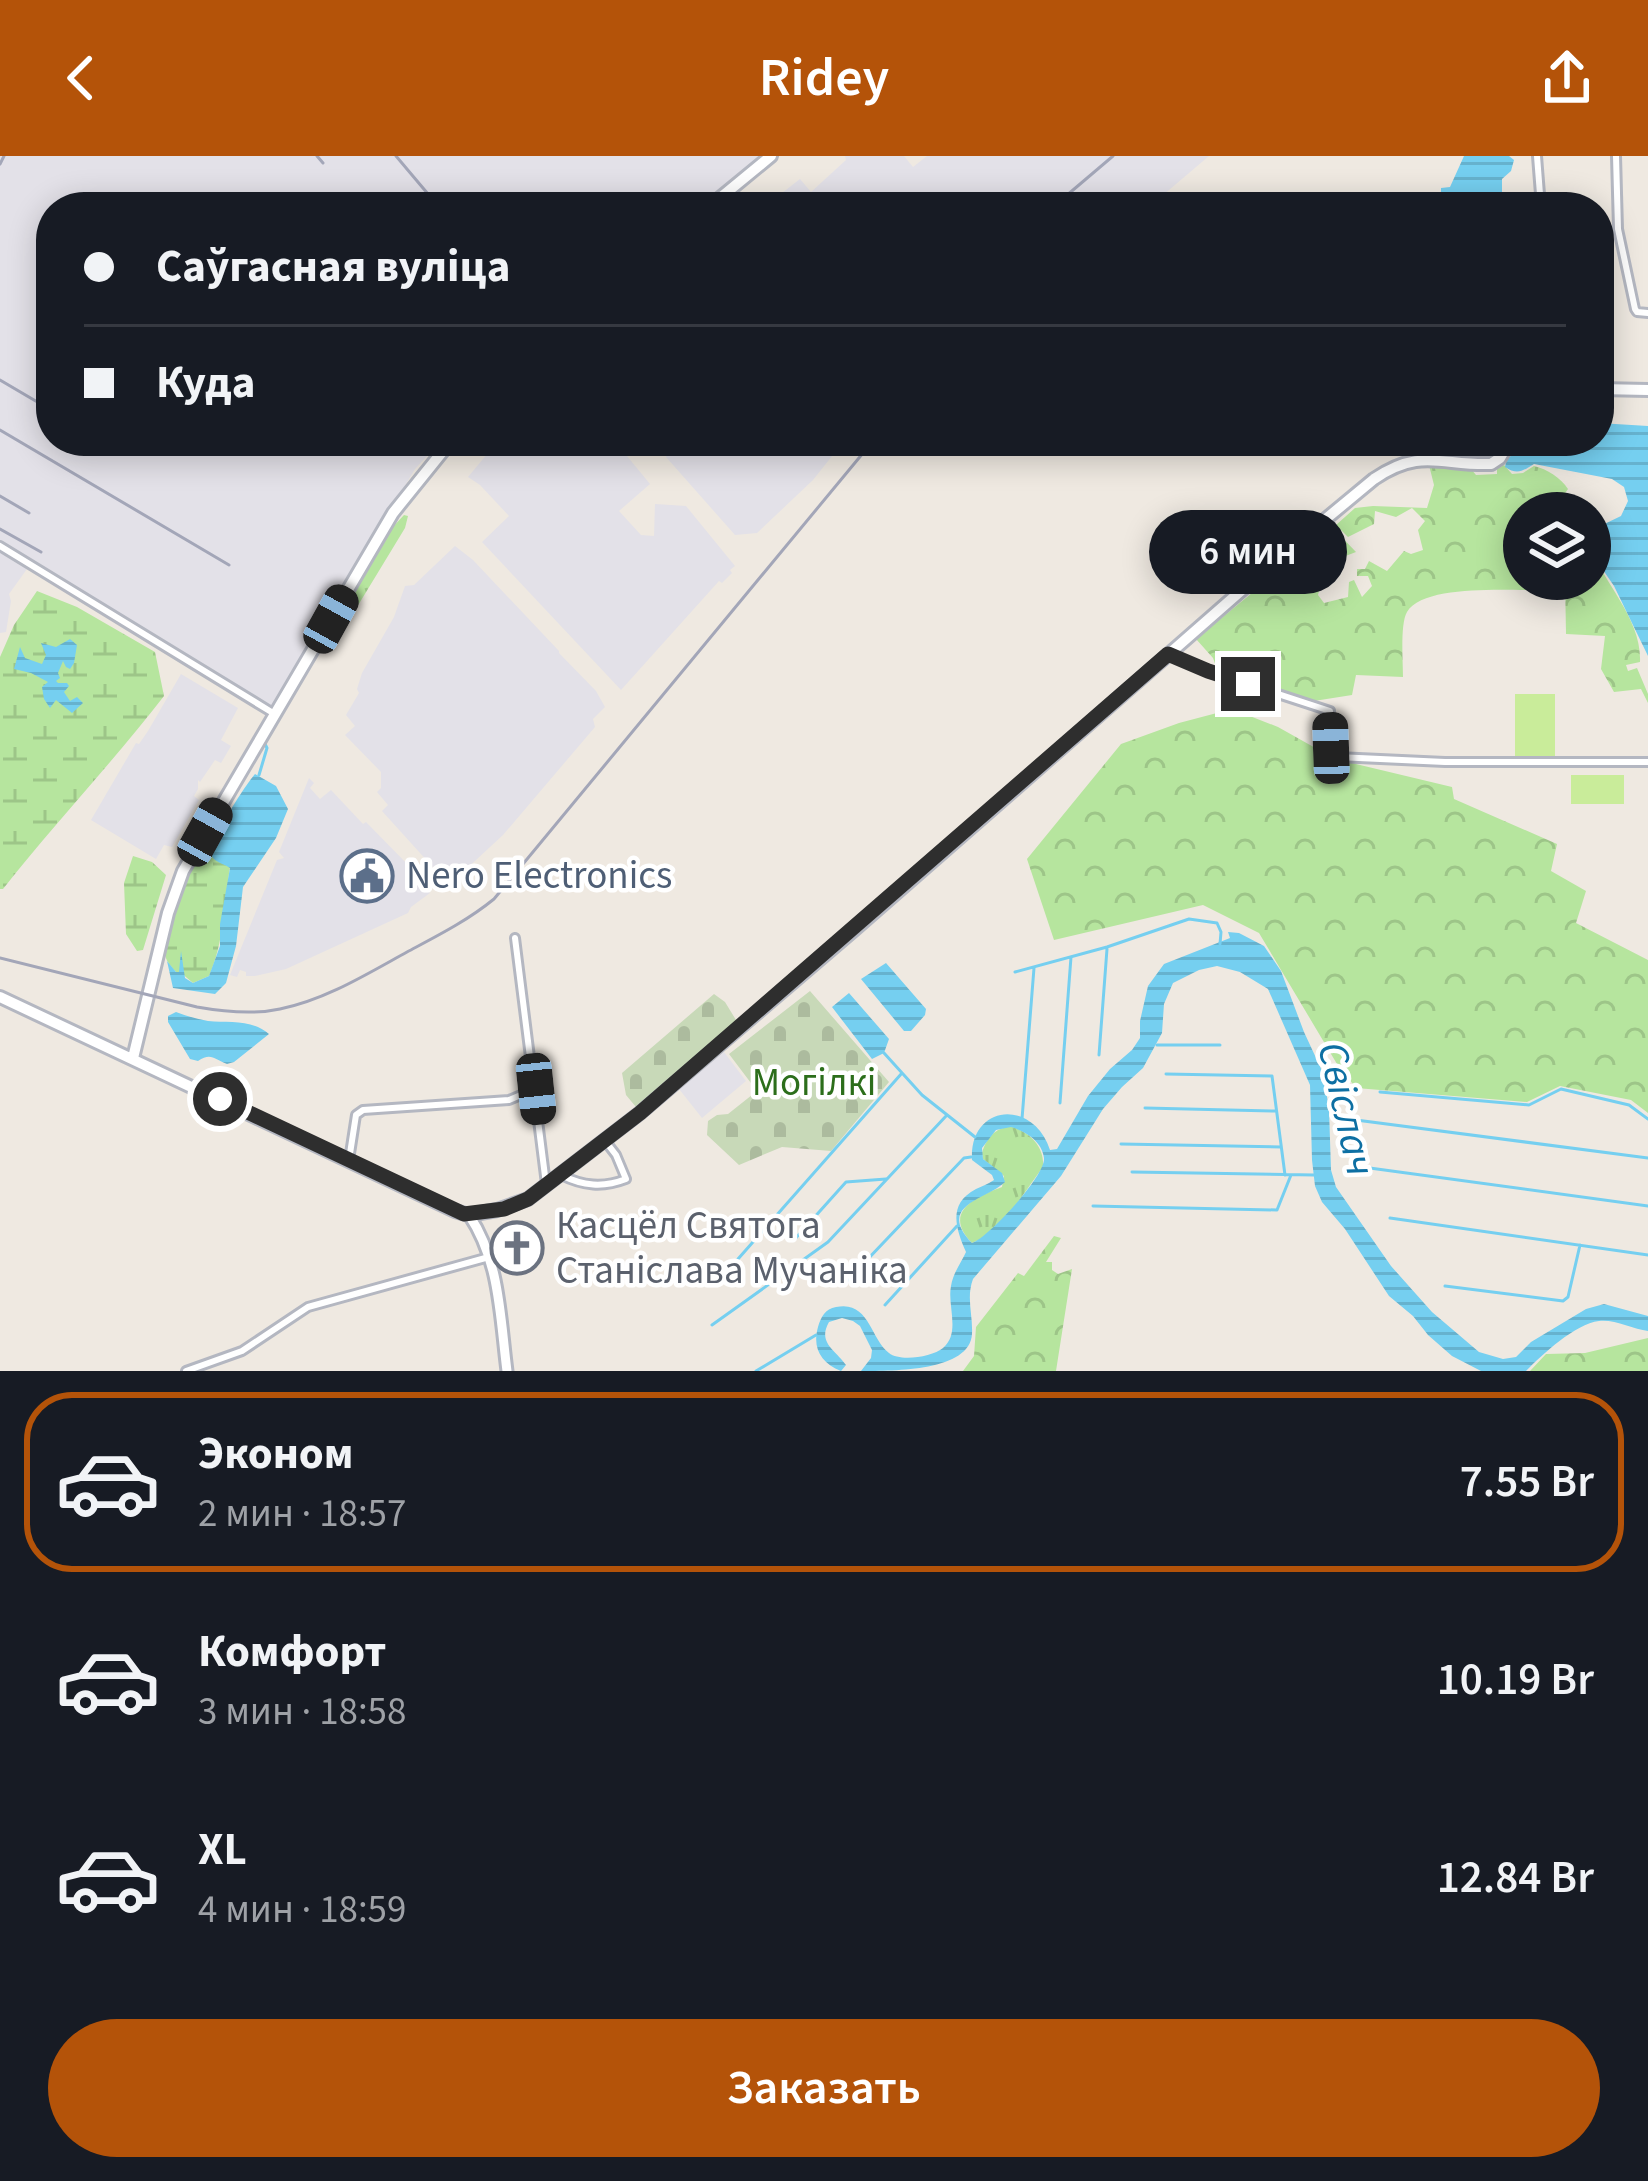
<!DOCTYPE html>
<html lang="ru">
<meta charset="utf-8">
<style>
:root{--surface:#171b24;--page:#242831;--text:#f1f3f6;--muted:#9ea1a6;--line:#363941;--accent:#b45309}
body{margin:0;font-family:"Source Sans 3",sans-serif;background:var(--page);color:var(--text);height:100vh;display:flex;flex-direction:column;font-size:45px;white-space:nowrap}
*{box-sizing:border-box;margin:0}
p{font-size:39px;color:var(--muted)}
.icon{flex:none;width:66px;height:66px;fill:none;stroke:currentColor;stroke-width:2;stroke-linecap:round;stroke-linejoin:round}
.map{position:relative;height:1215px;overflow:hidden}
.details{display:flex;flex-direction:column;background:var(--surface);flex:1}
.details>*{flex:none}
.banner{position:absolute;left:36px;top:36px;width:1578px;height:264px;border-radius:48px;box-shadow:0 6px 30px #0003;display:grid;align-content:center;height:264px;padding:0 48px;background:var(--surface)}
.fabs{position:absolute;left:1503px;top:336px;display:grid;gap:24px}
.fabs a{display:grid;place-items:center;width:108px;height:108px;border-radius:50%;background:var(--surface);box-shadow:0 6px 30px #0003;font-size:60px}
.end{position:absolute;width:54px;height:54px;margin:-27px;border:15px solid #2e2e2e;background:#fff;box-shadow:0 0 0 6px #fff}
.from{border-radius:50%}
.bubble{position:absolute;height:84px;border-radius:42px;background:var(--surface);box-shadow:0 6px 30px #0003;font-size:39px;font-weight:600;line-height:84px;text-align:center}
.car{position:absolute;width:36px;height:72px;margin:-36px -18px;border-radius:15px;box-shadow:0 0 9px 3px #0007;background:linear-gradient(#222 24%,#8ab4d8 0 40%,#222 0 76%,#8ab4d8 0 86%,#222 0)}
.banner b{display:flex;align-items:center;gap:42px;height:114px;font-size:45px}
.banner b+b{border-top:3px solid var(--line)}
.banner i{width:30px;height:30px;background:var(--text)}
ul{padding:21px 0 0;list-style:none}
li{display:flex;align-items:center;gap:36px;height:180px;margin:0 24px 18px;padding:0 24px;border:6px solid transparent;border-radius:48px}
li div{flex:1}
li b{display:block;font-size:45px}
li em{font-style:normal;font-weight:600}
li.on{border-color:var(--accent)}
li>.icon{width:108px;height:108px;stroke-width:1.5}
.cta{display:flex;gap:24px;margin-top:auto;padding:24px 48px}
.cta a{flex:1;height:138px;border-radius:72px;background:var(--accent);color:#fff;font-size:48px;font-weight:600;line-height:138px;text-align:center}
header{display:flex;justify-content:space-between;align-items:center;height:156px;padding:0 48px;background:var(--accent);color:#fff;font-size:54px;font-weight:600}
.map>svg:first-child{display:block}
.industrial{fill:#e3e1e8}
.grass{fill:url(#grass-tufts)}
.forest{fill:url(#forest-crowns)}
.wetland{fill:url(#wetland-marsh)}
.cemetery{fill:url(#cemetery-stones)}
.pitch{fill:#c9ec9a}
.water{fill:url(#water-rules);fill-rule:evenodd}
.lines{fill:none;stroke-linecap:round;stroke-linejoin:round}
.stream{stroke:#75cff0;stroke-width:3}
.minor-casing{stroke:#b4b7c1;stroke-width:12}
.tertiary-casing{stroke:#b4b7c1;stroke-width:15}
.secondary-casing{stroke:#b4b7c1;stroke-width:16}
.minor{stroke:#fff;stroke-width:6}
.tertiary{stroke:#fff;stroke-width:9}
.secondary{stroke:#fff;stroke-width:10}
.rail{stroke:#a3a6b8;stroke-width:3}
.route{stroke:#2e2e2e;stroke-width:15}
.labels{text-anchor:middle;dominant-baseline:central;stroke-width:9;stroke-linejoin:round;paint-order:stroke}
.service-label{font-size:39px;fill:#4e5e75;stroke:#fff;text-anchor:start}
.park-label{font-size:39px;fill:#2c6e1b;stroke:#fff}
.worship-label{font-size:39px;fill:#5b616d;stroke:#fff;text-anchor:start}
.water-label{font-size:42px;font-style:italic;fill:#0d6fa3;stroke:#fff}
</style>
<header><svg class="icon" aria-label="back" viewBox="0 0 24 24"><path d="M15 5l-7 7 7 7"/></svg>Ridey<svg class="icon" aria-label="share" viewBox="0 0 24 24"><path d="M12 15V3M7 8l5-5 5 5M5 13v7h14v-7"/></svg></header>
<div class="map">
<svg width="1648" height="1215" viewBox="0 0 1648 1215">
<defs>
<pattern id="grass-tufts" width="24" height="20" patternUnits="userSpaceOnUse" patternTransform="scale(3)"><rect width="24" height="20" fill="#b6e59e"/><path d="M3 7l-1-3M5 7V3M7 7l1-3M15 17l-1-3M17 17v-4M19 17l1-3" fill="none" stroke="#9dc588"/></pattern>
<pattern id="forest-crowns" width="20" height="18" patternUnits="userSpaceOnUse" patternTransform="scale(3)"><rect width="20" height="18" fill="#b6e59e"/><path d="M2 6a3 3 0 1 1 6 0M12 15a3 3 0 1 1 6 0" fill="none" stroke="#9dc588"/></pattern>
<pattern id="wetland-marsh" width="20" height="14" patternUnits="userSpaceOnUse" patternTransform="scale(3)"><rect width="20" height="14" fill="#b6e59e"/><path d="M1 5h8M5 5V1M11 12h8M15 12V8" fill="none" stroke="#9dc588"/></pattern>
<pattern id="cemetery-stones" width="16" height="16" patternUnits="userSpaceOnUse" patternTransform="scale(3)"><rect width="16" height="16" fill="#c8d9b8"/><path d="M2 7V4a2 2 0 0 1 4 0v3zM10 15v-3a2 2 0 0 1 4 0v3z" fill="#acbb9e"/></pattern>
<pattern id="water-rules" width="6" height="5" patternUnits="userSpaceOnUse" patternTransform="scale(3)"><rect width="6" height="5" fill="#75cff0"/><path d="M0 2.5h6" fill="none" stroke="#66b2ce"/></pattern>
</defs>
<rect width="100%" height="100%" fill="#efe9e1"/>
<path class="industrial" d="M0,0H763L702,51H51V285H441L415,313L271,553L32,406L9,438L11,445L6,476L0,477Z
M845,0H904L913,11L927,0H1209L1149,51H764L800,23L811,36L846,4Z
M498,285H630L636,293L627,300L650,328L619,355L641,379L654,380L655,348L686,350L735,410L730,414L732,417L722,427L719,425L621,534L482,386L509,360L480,329L468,321Z
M655,285H844L813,324L757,377L735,379L666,301L667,299Z
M455,390L473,404L559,495V497L596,535L605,551L593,563L595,571L503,679L449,729L382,655L388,649L377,636L381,632V616L345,579L355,570L346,559L359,537L357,533L362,517L394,461L405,430L414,429Z
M181,518L238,552L221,584L231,590L221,607L215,604L200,626L198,624V633L194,640L199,644L172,691L164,689L156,703L91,664L136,587L139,588L148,575Z
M309,622L314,627L310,632L320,643L331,634L363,668L366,666L414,715L406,725L414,720L430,737L411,751L408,757L286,813L255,820H246V816L240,814L237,821L230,819L277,704L284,702L279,696Z
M724,896L746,925L702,962L679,933Z"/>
<path class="grass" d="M404,359L408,360L405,372L357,451L340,477L335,480L330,472L389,375Z
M1011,970C1029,976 1045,990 1043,1011C1024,1036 1002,1076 972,1087C942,1056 975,1041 1002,1031L1004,1020L983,1003L982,997C987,981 994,973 1011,970Z"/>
<path class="forest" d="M1441,307L1471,313L1476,319L1497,318V313L1504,309L1512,318L1523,317L1534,310C1547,313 1561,322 1568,333L1561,343L1565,357H1524V370L1504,386L1508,407L1524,410V423H1539L1544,434C1514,435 1424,427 1407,456C1400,468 1403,505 1403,521L1356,519L1352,539L1314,545L1218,516L1213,502L1196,483L1332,371L1356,396L1335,404L1328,399L1321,405L1324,414L1318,439L1324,447L1348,441L1349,426L1354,424L1362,441L1372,430L1368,420H1357V413H1365L1369,405L1387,415L1404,395L1411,398L1423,394L1418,374L1425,365L1412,352L1396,361L1375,355L1374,368L1348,381L1336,369L1355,352L1373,350L1427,352L1434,329L1429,309Z
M1590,390C1604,428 1642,463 1640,506L1626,509L1628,515L1637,512L1648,538V547L1641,533L1614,536L1601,513L1605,480L1566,478L1565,423H1590Z
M1232,553L1278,571L1335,603L1452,631L1454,643L1557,688L1551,715L1586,735L1576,767L1648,804V957L1631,944L1560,930L1527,946L1356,932L1337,908L1259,777L1203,749L1054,784L1027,703L1121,588L1179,567Z
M1054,1080L1061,1082L1046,1106H1052V1114L1058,1118L1072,1113L1056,1215H963L974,1200L976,1171L1018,1117L1024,1120Z
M1648,1182V1215H1530L1546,1198L1585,1197Z"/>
<path class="wetland" d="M37,435L77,451L155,496L164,540C113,606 55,667 3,733H0V501L14,469Z
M218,676L211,691L214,703L230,711C224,748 224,787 209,820L193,827L180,816H176C171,810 167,807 165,799C157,772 196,703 209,677Z
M133,700L152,706L166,719L143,794L137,795L126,778L124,727Z"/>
<path class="cemetery" d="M810,835L889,926L831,995L782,991L739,1009L707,979L708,965L717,959L728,958L757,935L729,898Z
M714,838L725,846L736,864L733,870L636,951L626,939L622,917Z"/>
<path class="pitch" d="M1515,538H1555V601H1515Z
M1571,619H1624V648H1571Z"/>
<path class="water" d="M1464,0H1509L1514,4L1511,15L1502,23V37L1507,51H1449L1448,39L1441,38V32L1450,31Z
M1599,267L1648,270V500L1614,430L1601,411L1590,381L1596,372L1621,360L1628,345L1624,331L1612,323L1534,308C1523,315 1517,319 1505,311L1507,301H1510L1516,285H1599Z
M70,483L77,489L74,507L70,513L66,511L63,505L58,517L60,522L56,525L58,527H67L69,530L64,536L70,545L77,541L83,547L72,557L56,544L50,552L44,543L42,531L48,526L31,517L14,513L20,491L25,502L42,508L46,499L41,487L56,491Z
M255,618L276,630L288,653L276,682L243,731L236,790L226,827L215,838L173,832L167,805L176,816H179L181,795L185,822L193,827L209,820L220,790V768L230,712C225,708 217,707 213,702C204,692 246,628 255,618Z
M1228,776L1239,777L1264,790L1281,815L1304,876L1323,917L1329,953L1331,1014L1336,1031L1391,1110L1432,1156L1479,1196L1503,1203L1516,1201L1531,1186L1586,1153L1604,1148L1648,1160V1175C1633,1173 1614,1163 1599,1165C1575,1168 1543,1198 1526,1215H1481L1452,1200L1428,1179L1413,1160L1389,1140L1345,1073L1322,1046L1315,1030L1312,1004L1310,929L1268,833L1240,816L1217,810L1199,814L1173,827L1164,848L1162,877L1143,912L1122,931L1103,953L1061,1020L973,1123C966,1142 973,1158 972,1178C970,1215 895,1215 861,1215L871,1202L872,1194L860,1170L853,1165L842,1162L829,1166C817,1187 836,1194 846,1209L841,1215C821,1207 812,1192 818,1171C821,1161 825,1153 836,1151C869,1144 870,1182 889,1197C900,1206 932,1201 943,1192C961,1177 947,1150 951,1130C953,1117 961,1107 966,1096C956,1073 947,1048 976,1033C982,1030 988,1028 994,1024L992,1019L972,1004C969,948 1033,942 1050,994L1057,993L1088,940L1110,913L1132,894L1140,882V865L1148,830L1164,808L1230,782ZM1011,971C1025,975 1042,985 1044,1002C1046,1019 988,1082 972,1087C935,1049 988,1043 1005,1026L1002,1017L983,1003L982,992L996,974Z
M886,807L926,853L925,859L911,875H904L861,823Z
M849,837L889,883L884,897L872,903L832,851Z
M176,856C186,860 197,863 208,865C229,867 252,863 269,878L234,906L227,908C214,903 211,896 198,905L190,903L168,866V860Z"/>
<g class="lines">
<path class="stream" d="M259,619L267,592L265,588
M1015,816L1107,791L1189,763L1217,767L1221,776L1220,788
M1157,889H1220
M884,897L922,939L975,981
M1099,899L1107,793
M1166,918L1272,920L1285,1019
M1380,936L1529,949L1561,933L1629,949L1648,963
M1060,947L1071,801
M1145,952L1275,955
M1022,963L1034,812
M1356,964L1648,1002
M1121,988L1281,991
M1355,1010L1648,1050
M1132,1016L1314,1019
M1093,1050L1277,1054L1291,1019
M1390,1062L1648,1099
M794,1084L846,1026L886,1023
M738,1103L902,917
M846,1126L964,1002L971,1001
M1445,1130L1563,1145L1568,1141L1580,1089
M885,1149L957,1070
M712,1169L828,1086L947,959
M756,1215L816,1179"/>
<g class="minor-casing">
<path id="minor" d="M1537,0L1541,51
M1616,0L1618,73L1635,153L1637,156L1648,157
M0,390L273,557
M1172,499L1208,515L1330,555L1331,592L1337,601L1445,606H1648
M515,782L546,1028
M349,1004L356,959L363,954L509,944L535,933
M561,1019C583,1030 603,1032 626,1023L616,999L606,986
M186,1215L242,1195L308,1151L489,1101"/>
</g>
<g class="tertiary-casing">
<path id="tertiary" d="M469,1059C500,1105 500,1161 507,1215"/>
</g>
<g class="secondary-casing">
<path id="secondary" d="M709,51L771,0
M1599,233L1648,234
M0,841L455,1055L469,1059L497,1054L528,1043L640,957L854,774L1275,405L1374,323C1421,291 1442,310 1491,308L1500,302L1510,285
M133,902L168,757L183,715L393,357L451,285"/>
</g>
<use href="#minor" class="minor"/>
<use href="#tertiary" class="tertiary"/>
<use href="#secondary" class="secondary"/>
<path class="rail" d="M317,0L323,7
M396,0L439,51
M0,8L4,0
M1053,51L1113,0
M0,224L51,254
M0,274L229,409
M104,285L108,288
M0,340L29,357
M0,373L41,396
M0,802L197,851C225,856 253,859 280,853C325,844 367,818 407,796C437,780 467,765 494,743L873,285"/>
</g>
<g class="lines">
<path class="route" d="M220,943L464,1058L504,1053L528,1043L640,957L1168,498L1208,515L1248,528"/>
</g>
<defs>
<g id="civic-ring" transform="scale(2.7)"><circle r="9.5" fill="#fff" stroke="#5c6f8a" stroke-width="1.5"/><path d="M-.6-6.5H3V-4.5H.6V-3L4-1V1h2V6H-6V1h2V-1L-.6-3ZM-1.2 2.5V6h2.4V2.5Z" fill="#5c6f8a"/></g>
<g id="church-ring" transform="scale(2.7)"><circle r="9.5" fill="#fff" stroke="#6b7280" stroke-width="1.5"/><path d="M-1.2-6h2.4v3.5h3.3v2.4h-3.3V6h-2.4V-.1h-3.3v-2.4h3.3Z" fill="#6b7280"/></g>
</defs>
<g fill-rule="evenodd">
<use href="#civic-ring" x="367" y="720"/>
<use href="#church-ring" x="517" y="1092"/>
</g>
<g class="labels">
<g class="service-label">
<text x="406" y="720">Nero Electronics</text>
</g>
<g class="park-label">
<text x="814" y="927">Могілкі</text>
</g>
<g class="worship-label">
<text x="556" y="1070">Касцёл Святога<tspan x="556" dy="45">Станіслава Мучаніка</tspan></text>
</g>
<g class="water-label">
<text transform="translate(1346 953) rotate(77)">Свіслач</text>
</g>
</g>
</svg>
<div class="fabs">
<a><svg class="icon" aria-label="layers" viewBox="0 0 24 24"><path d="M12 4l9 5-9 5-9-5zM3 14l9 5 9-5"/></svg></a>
</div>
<i class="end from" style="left:220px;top:943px"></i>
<i class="end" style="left:1248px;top:528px"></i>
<div class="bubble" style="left:1149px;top:354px;width:198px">6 мин</div>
<i class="car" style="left:331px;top:463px;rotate:29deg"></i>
<i class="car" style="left:1331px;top:592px;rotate:358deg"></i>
<i class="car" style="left:205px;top:676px;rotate:29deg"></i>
<i class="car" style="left:536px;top:933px;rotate:174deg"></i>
<div class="banner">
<b><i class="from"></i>Саўгасная вуліца</b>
<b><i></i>Куда</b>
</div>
</div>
<section class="details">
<ul>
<li class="on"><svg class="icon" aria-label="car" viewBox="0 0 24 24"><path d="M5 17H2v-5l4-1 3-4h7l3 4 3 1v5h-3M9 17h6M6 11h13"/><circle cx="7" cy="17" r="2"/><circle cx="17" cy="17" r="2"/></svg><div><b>Эконом</b><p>2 мин · 18:57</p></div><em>7.55 Br</em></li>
<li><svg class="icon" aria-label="car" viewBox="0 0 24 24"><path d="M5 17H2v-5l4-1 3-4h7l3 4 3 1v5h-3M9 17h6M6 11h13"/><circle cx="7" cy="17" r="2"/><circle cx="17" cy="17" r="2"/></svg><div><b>Комфорт</b><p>3 мин · 18:58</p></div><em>10.19 Br</em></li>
<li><svg class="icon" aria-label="car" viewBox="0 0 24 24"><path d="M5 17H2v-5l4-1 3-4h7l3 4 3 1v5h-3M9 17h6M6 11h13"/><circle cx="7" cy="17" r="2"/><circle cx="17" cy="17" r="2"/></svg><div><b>XL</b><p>4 мин · 18:59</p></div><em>12.84 Br</em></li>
</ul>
<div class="cta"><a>Заказать</a></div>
</section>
